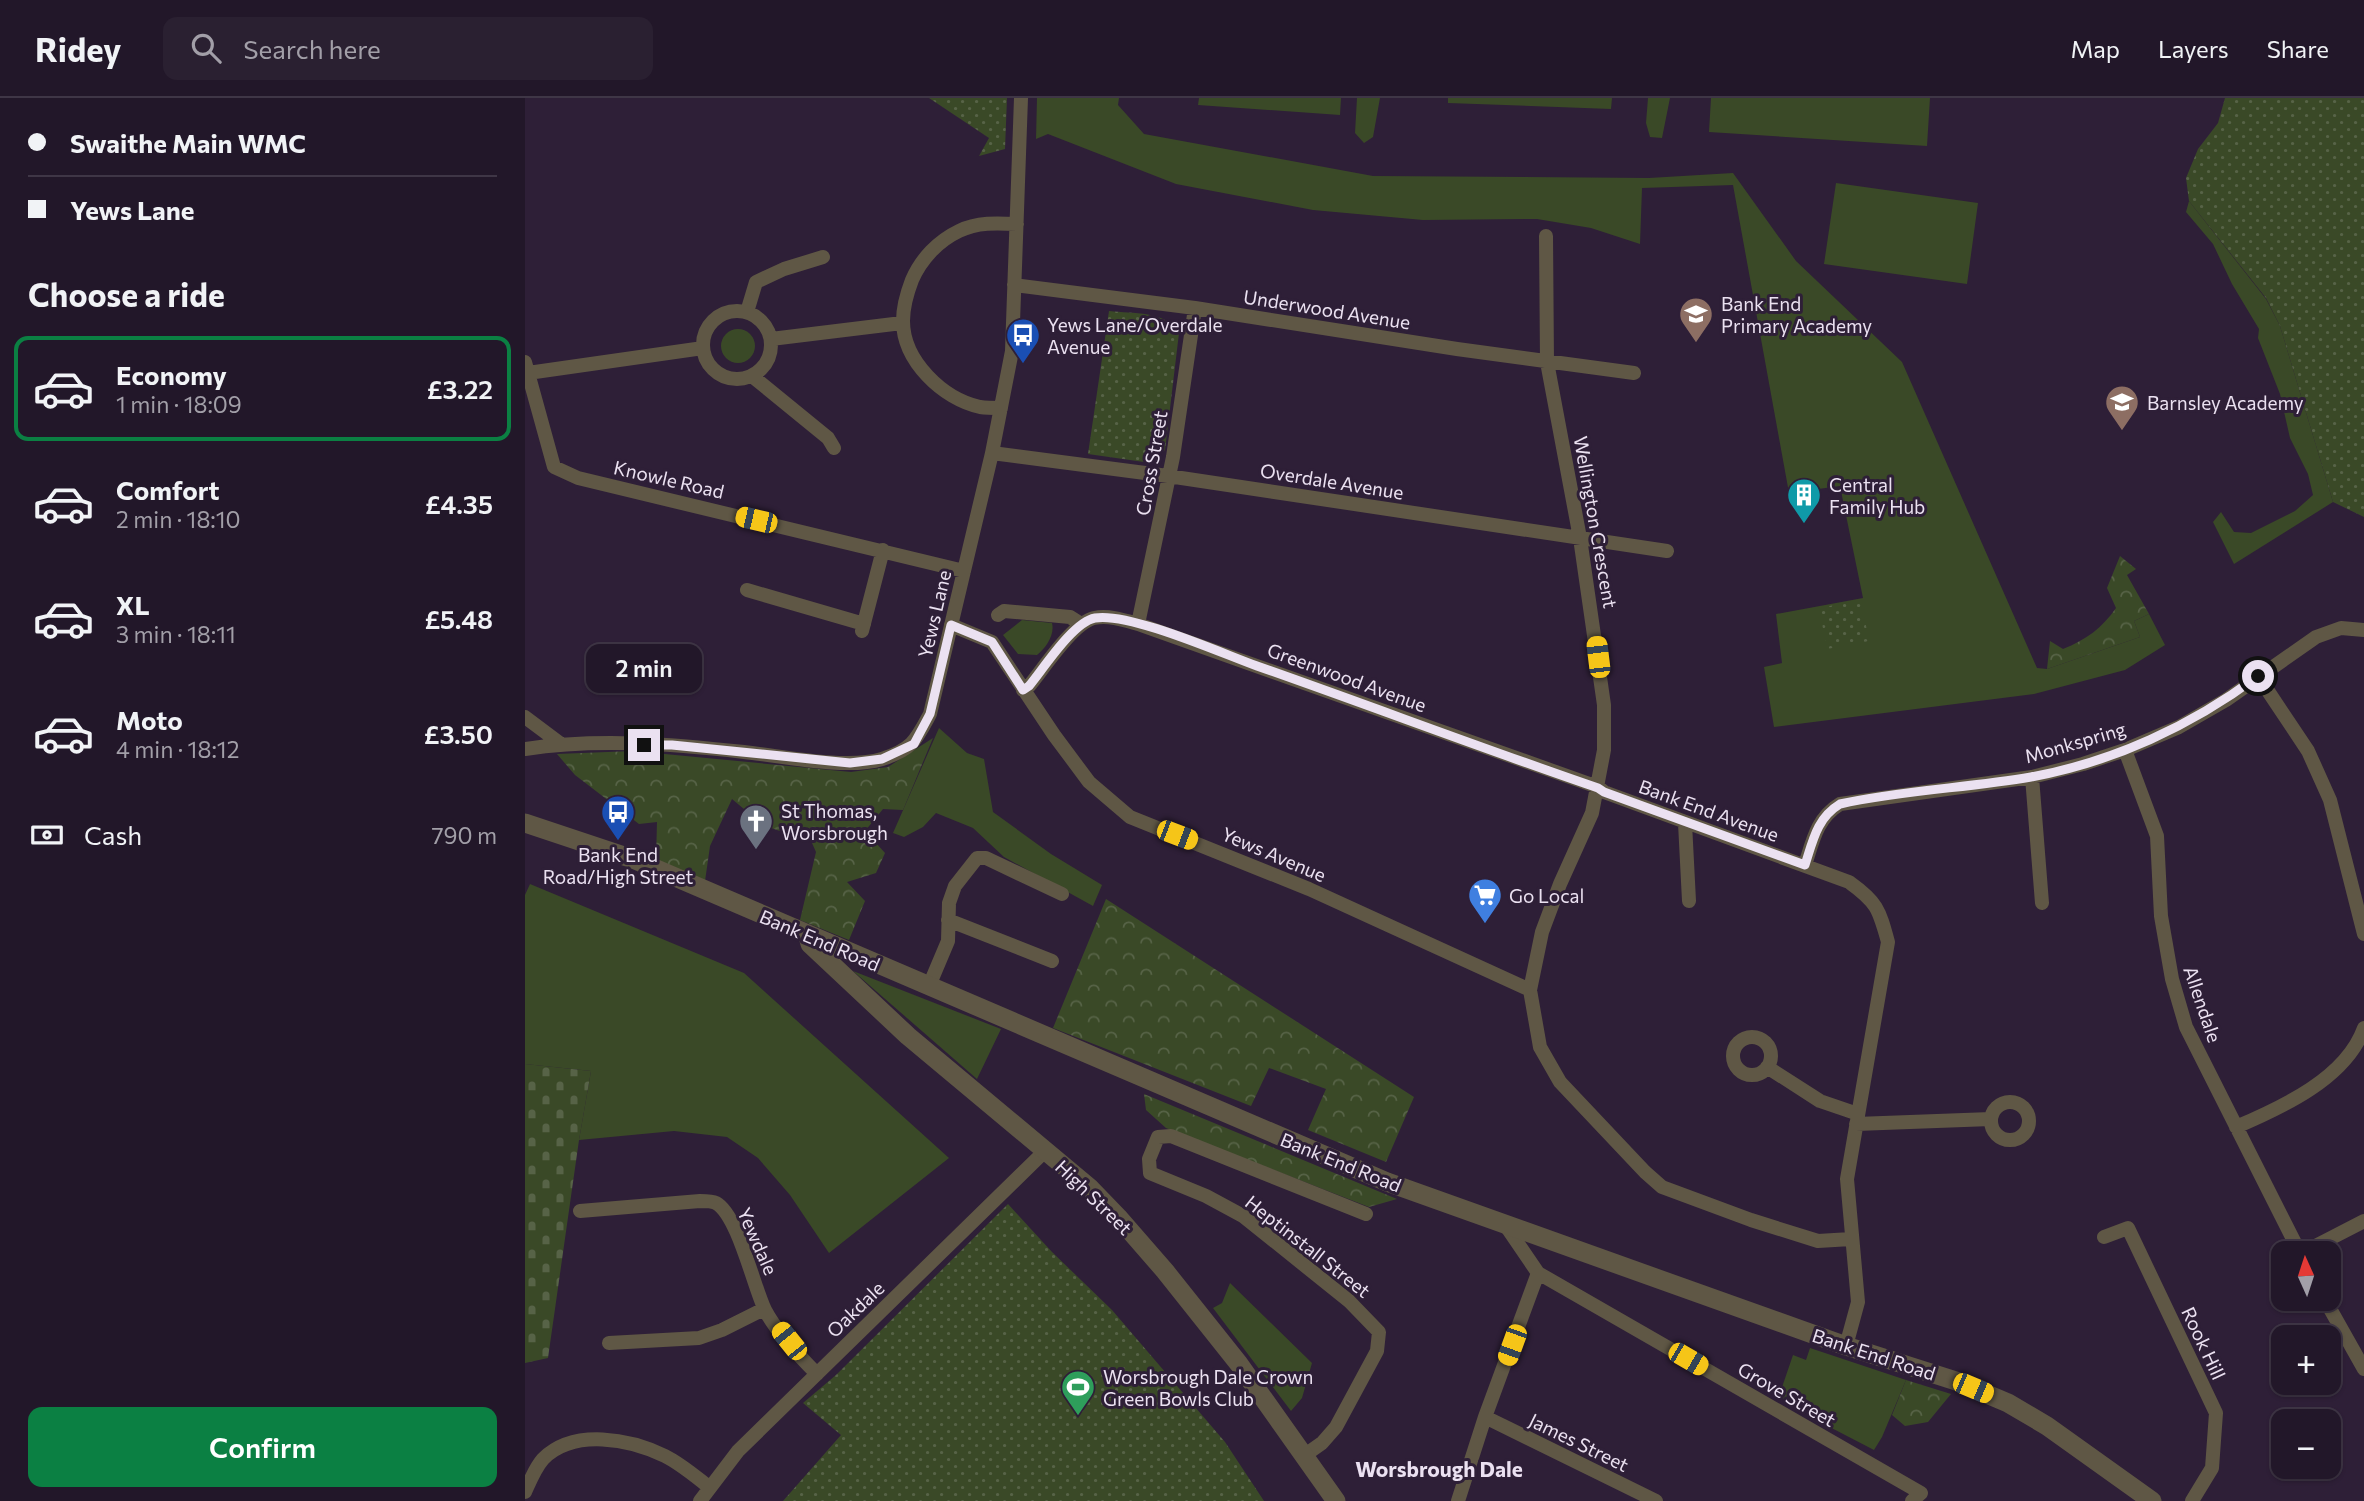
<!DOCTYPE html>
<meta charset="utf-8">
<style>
:root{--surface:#221729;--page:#2a2031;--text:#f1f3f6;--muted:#a29fa8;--line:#3f3646;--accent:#0b8043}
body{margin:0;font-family:Commissioner,sans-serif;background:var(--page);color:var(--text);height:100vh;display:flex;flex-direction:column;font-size:26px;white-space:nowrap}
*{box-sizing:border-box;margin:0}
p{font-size:23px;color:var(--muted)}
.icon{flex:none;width:38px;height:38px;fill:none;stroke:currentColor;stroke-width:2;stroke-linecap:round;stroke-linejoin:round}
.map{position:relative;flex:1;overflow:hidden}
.drawer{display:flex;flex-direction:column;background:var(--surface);width:525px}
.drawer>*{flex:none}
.hud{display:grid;align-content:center;height:154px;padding:0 28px;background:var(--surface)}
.needle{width:46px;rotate:357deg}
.tools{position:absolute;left:1746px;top:1143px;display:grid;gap:14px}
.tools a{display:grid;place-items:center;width:70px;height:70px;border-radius:14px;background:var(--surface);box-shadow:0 2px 5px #0004,0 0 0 2px var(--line);font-size:35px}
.end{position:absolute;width:32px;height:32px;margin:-16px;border:9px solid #ebe1f1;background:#111;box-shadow:0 0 0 4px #111}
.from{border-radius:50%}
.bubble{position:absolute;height:49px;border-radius:14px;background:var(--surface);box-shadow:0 2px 5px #0004,0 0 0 2px var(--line);font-size:23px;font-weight:600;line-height:49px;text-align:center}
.car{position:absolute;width:21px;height:42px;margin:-21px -10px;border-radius:9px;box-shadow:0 0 5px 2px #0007;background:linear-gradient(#f5c518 24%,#345 0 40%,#f5c518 0 76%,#345 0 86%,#f5c518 0)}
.hud b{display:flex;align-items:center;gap:24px;height:66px;font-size:26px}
.hud b+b{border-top:2px solid var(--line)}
.hud i{width:18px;height:18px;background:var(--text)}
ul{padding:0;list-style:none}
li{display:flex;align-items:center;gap:21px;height:105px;margin:0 14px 10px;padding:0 14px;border:4px solid transparent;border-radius:14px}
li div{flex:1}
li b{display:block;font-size:26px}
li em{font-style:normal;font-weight:600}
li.current{border-color:var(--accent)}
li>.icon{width:63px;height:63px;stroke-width:1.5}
h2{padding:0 28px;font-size:32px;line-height:84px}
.pay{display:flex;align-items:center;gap:18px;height:77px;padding:0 28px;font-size:26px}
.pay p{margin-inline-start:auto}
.primary-button{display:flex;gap:14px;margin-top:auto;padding:14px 28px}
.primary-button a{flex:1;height:80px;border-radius:14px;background:var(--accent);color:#fff;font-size:28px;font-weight:600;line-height:80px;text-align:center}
header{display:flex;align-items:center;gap:42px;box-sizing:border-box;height:98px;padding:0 35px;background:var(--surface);border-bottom:2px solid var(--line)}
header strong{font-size:33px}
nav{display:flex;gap:38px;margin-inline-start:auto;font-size:24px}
.search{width:490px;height:63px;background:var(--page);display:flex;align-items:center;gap:18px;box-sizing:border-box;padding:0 24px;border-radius:14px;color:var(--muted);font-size:26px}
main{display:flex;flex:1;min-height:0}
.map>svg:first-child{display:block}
.green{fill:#3a4927}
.forest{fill:url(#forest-crowns)}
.cemetery{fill:url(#cemetery-stones)}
.park{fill:url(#park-dots)}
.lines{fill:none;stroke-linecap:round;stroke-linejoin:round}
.minor{stroke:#5f5745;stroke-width:14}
.tertiary{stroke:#5f5745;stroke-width:19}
.route{stroke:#ebe1f1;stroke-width:9}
.labels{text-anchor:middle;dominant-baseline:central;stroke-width:6;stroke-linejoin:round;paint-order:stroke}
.poi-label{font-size:19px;fill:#ebe1f1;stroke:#2e1f37;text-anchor:start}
.street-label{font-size:19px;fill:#ebe1f1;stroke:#2e1f37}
.neighbourhood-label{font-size:21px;font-weight:bold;fill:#ebe1f1;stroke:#2e1f37}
</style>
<header>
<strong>Ridey</strong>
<div class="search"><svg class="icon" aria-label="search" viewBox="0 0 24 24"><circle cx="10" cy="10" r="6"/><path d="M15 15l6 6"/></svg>Search here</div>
<nav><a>Map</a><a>Layers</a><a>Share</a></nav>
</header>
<main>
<section class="drawer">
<div class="hud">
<b><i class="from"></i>Swaithe Main WMC</b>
<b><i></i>Yews Lane</b>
</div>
<h2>Choose a ride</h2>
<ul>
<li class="current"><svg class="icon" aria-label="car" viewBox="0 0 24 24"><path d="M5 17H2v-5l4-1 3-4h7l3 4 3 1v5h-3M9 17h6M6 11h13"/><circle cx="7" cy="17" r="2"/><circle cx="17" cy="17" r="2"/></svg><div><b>Economy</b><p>1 min · 18:09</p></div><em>£3.22</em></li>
<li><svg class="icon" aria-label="car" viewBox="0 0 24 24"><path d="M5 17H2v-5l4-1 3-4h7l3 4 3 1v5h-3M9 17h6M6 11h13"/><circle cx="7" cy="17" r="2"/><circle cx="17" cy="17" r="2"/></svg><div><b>Comfort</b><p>2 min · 18:10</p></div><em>£4.35</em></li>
<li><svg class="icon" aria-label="car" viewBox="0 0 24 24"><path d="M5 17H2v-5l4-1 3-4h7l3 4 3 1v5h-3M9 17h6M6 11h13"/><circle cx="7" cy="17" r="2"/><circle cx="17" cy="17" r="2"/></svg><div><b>XL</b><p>3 min · 18:11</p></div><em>£5.48</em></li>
<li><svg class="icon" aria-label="car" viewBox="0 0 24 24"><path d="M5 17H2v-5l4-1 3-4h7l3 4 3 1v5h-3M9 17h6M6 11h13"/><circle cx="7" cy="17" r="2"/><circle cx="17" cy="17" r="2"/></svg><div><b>Moto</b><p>4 min · 18:12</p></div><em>£3.50</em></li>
</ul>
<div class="pay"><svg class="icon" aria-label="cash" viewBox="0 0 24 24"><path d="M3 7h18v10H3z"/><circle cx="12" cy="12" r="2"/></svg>Cash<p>790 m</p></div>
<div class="primary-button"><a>Confirm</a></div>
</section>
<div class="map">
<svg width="1839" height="1403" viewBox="0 0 1839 1403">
<defs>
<pattern id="forest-crowns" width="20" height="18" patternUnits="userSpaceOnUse" patternTransform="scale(1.75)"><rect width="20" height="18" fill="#3a4927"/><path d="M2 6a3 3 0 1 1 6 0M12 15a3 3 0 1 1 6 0" fill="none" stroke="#576347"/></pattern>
<pattern id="cemetery-stones" width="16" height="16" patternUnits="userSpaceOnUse" patternTransform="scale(1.75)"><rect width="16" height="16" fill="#3a4927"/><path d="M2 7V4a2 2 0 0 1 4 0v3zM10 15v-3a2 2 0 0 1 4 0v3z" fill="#576347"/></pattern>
<pattern id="park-dots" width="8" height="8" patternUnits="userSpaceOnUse" patternTransform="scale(1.75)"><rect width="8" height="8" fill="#3a4927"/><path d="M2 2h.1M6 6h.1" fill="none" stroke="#576347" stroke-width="1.8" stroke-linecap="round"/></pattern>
</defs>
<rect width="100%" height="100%" fill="#2e1f37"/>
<path class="green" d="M512,0H594L593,7L619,36L848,78L1124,80L1208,75L1271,163L1377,264L1512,570L1522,571L1615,539L1609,523L1624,516L1640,547L1600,572L1509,596L1249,629L1239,569L1257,565L1251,516L1338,500L1315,388L1264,395L1208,87L1117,90L1115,146L1066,130L1012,121L898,122L788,112L651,86L523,36L511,41Z
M674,0H816L815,17L673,7Z
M832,0H855L848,39L839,45L830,35Z
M923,0H1087L1086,11L923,5Z
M1123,0H1145L1137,40L1125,39L1121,25Z
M1186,0H1405L1402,48L1184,34Z
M1311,85L1453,105L1442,186L1299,166Z
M1664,103L1741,201L1755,228L1808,404L1709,466L1688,424L1696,414L1709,434L1726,435L1770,413L1788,397L1783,376L1765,340L1755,296L1733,240L1734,231L1707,186L1688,146L1661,114Z
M196 248a17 17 0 1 1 34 0a17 17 0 1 1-34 0Z
M497,522L527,525C530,537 521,550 512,557L493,556L478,537Z
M414,630L442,655L459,661L468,714L526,756L577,787L568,808L479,759L448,730L411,715L398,729L379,739L368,735Z
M5,786L219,875L424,1060L304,1155L265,1097L233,1060L202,1039L149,1033L54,1042L66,973L0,966V797Z
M328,873L476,931L452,981Z
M705,1185L787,1265L777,1300L766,1313L688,1210L697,1205Z
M1285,1250L1381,1282L1357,1339L1349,1352L1295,1324L1254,1298L1268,1257L1281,1262Z"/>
<path class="forest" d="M1595,458L1611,471L1602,477L1624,516L1609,523L1615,539L1522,571L1525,543L1538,551C1561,542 1577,530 1591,510L1582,490Z
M408,640L378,712L358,711L340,733L360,755L351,775L322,784L340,803L324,842L275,822L291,754L280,729L263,736L238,727L207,701L185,748L180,783L131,763L132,724L114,726L50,677L32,656L108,653L326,674L363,669Z
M581,801L889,999L861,1064L783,1032L801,991L744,970L726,1008L528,930Z
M619,996L872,1101L844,1109L641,1030L621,1012Z
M1381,1282L1426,1296L1403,1324L1380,1328L1367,1317Z"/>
<path class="cemetery" d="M0,966L66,973L54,1042L23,1260L0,1265Z"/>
<path class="park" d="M404,0H482L480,51L454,58L464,40Z
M1700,0H1839V419L1808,404L1755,228L1741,200L1664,103L1661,80L1673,51L1693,25Z
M584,213C608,216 640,212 654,235L640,352L629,361L619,364L563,356Z
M1336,502L1344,543L1302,551L1294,510Z
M483,1106L527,1154L587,1212L700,1344L739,1403H258L316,1337L278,1305L311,1277Z"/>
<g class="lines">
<path class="minor" d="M1021,138L1022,264L1055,440L1079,607V652L1067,715L1035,786L1017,834L1005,892L1015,949L1035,984L1120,1074L1137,1089L1226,1122L1293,1143L1326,1141
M489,187L670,210L932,251L1109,275
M178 247a34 34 0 1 1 68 0a34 34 0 1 1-68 0Z
M222,214L231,184L259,171L298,159
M246,241L377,225
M0,264L29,369L53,380L439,473
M3,275L178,250
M227,278L303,340L309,350
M476,310C469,310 462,310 455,309C418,301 378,263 378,223C378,209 382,195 387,182C396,161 413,143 434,133C452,124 472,125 492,126
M467,355L643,378L1142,453
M222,492L339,526
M473,517L479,513L545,519L556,526
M613,526L648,359L670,210
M426,527L467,544L529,637L564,684L605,719L784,791L1005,892
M337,533L358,452
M1733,578L1783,653L1805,702L1839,836
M498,592L504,588C519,570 548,525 569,520C584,517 599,522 613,526L1073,689L1079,694L1324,784C1352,804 1354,811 1363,844L1322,1081L1333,1204L1321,1248
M0,619L36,646
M0,651C72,640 147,646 219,654C257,658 321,672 357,661C388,651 391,642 405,616L467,355L487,253L496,0
M1600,652L1632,738L1636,818L1647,881L1661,929L1775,1155
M1507,679L1517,805
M1160,725L1164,803
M1280,767C1288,742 1292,720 1315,706L1507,679L1558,666L1600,652L1654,629L1701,602L1791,539L1816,530L1839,532
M423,822L527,863
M404,888L423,843L424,805L430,788L452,760H461L537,796
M1208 958a19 19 0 1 1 38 0a19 19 0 1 1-38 0Z
M1242,969L1295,1003L1333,1016
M1466 1023a19 19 0 1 1 38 0a19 19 0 1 1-38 0Z
M1331,1026L1466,1021
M1711,1029C1758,1009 1821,980 1839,930
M55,1113L175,1103C180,1103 187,1103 191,1105C213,1117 229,1190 240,1212C252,1235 274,1258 292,1276
M981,1128L1013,1175L1396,1395L1387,1403
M1579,1139L1603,1130L1691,1315L1687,1370L1667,1403
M1777,1155L1839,1123
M1799,1200L1839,1271
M84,1245L174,1240L197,1232L239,1211
M960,1319L1131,1403
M780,1357L797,1345L811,1329L852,1253L854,1234L824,1203L718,1118L681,1098L625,1075L624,1061L633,1039L646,1038L841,1116
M0,1394C5,1383 10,1370 18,1361C49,1330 105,1341 140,1358C156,1366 171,1379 184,1389
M175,1403L213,1353L520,1053
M933,1403L960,1319L1013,1175"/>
<path class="tertiary" d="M0,725L108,761L862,1084L1321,1248L1431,1283L1483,1305L1522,1328L1627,1403
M283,838L285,846L383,938L565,1090L593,1119L640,1173L714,1266L811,1403"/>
</g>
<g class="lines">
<path class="route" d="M119,647H147L325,665L357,661L389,646L405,616L426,527L467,544L498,592L504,588C519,570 548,524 570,520C604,514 696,555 732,568C846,608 959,651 1073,690L1079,694L1280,767C1288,742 1292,720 1315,706C1378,692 1443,690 1506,679C1588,664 1666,628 1733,578"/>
</g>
<defs>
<g id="school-pin" transform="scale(1.75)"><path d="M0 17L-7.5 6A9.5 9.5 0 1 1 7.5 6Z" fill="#8d6e63" stroke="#2e1f37"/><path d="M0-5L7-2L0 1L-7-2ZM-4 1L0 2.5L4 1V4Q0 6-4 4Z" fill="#fff"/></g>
<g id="bus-pin" transform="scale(1.75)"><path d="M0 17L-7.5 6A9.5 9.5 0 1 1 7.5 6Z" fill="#1a4fb4" stroke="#2e1f37"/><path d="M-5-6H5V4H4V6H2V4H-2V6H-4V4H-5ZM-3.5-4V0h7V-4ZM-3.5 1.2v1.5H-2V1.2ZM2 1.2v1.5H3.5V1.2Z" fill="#fff"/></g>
<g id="building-pin" transform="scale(1.75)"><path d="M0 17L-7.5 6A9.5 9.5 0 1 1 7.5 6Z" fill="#0f9aa8" stroke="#2e1f37"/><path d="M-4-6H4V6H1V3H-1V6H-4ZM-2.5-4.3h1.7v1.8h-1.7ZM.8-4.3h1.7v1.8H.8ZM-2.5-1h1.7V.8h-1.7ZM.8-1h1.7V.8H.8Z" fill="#fff"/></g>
<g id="church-pin" transform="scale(1.75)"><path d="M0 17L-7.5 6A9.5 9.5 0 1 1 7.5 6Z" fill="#6b7280" stroke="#2e1f37"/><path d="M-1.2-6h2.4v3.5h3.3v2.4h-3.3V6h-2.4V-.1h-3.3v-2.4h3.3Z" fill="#fff"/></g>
<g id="supermarket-pin" transform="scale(1.75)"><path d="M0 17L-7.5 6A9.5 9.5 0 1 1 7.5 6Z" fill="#3f7fe0" stroke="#2e1f37"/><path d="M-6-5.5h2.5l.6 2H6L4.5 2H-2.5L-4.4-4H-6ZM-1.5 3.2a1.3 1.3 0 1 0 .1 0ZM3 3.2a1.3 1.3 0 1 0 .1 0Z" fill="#fff"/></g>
<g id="stadium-pin" transform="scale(1.75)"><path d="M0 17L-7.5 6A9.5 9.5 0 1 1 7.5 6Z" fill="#2e9e5b" stroke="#2e1f37"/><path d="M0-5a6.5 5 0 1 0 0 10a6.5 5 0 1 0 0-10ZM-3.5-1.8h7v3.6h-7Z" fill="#fff"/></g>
</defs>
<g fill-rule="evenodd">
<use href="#school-pin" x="1171" y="216"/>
<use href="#bus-pin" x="498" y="237"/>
<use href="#school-pin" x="1597" y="304"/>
<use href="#building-pin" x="1279" y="397"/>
<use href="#bus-pin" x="93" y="714"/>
<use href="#church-pin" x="231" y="723"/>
<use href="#supermarket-pin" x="960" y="797"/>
<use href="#stadium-pin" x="553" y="1289"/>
</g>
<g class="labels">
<g class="poi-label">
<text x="1196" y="205">Bank End<tspan x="1196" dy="22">Primary Academy</tspan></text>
<text x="522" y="226">Yews Lane/Overdale<tspan x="522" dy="22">Avenue</tspan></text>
<text x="1622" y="304">Barnsley Academy</text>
<text x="1304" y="386">Central<tspan x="1304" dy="22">Family Hub</tspan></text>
<text x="256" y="712">St Thomas,<tspan x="256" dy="22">Worsbrough</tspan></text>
<text x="93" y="756" text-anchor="middle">Bank End<tspan x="93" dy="22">Road/High Street</tspan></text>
<text x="984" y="797">Go Local</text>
<text x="578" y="1278">Worsbrough Dale Crown<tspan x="578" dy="22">Green Bowls Club</tspan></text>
</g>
<g class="street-label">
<text transform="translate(802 211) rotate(9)">Underwood Avenue</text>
<text transform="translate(626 365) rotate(-80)">Cross Street</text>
<text transform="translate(144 381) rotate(13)">Knowle Road</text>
<text transform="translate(807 383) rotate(9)">Overdale Avenue</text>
<text transform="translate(1071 424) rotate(80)">Wellington Crescent</text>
<text transform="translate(409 516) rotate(-77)">Yews Lane</text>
<text transform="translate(822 579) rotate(20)">Greenwood Avenue</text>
<text transform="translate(1550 644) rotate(-16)">Monkspring</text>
<text transform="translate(1184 712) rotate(20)">Bank End Avenue</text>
<text transform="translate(749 756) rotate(23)">Yews Avenue</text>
<text transform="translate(295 842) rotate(23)">Bank End Road</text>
<text transform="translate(1678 906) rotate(71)">Allendale</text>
<text transform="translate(816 1064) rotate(22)">Bank End Road</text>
<text transform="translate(569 1099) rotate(44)">High Street</text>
<text transform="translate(233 1143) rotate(66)">Yewdale</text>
<text transform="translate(783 1148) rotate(38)">Heptinstall Street</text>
<text transform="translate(330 1211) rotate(-44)">Oakdale</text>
<text transform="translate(1679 1245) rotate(65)">Rook Hill</text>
<text transform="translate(1349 1256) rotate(18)">Bank End Road</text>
<text transform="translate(1262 1296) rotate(30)">Grove Street</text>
<text transform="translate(1054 1344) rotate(26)">James Street</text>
</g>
<g class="neighbourhood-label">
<text x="914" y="1370">Worsbrough Dale</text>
</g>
</g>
</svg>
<div class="tools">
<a><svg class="needle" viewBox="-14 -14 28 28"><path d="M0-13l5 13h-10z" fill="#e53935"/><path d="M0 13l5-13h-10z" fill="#a29fa8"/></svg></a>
<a>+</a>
<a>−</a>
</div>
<i class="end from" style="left:1733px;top:578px"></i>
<i class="end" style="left:119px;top:647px"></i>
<div class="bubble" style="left:61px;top:546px;width:116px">2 min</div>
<i class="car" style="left:231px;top:422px;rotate:283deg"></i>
<i class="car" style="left:1073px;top:559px;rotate:353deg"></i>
<i class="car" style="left:652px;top:737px;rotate:111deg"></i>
<i class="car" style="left:264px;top:1243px;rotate:321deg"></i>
<i class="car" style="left:987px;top:1247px;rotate:200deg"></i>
<i class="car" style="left:1163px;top:1261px;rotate:120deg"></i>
<i class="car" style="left:1448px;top:1290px;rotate:113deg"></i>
</div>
</main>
